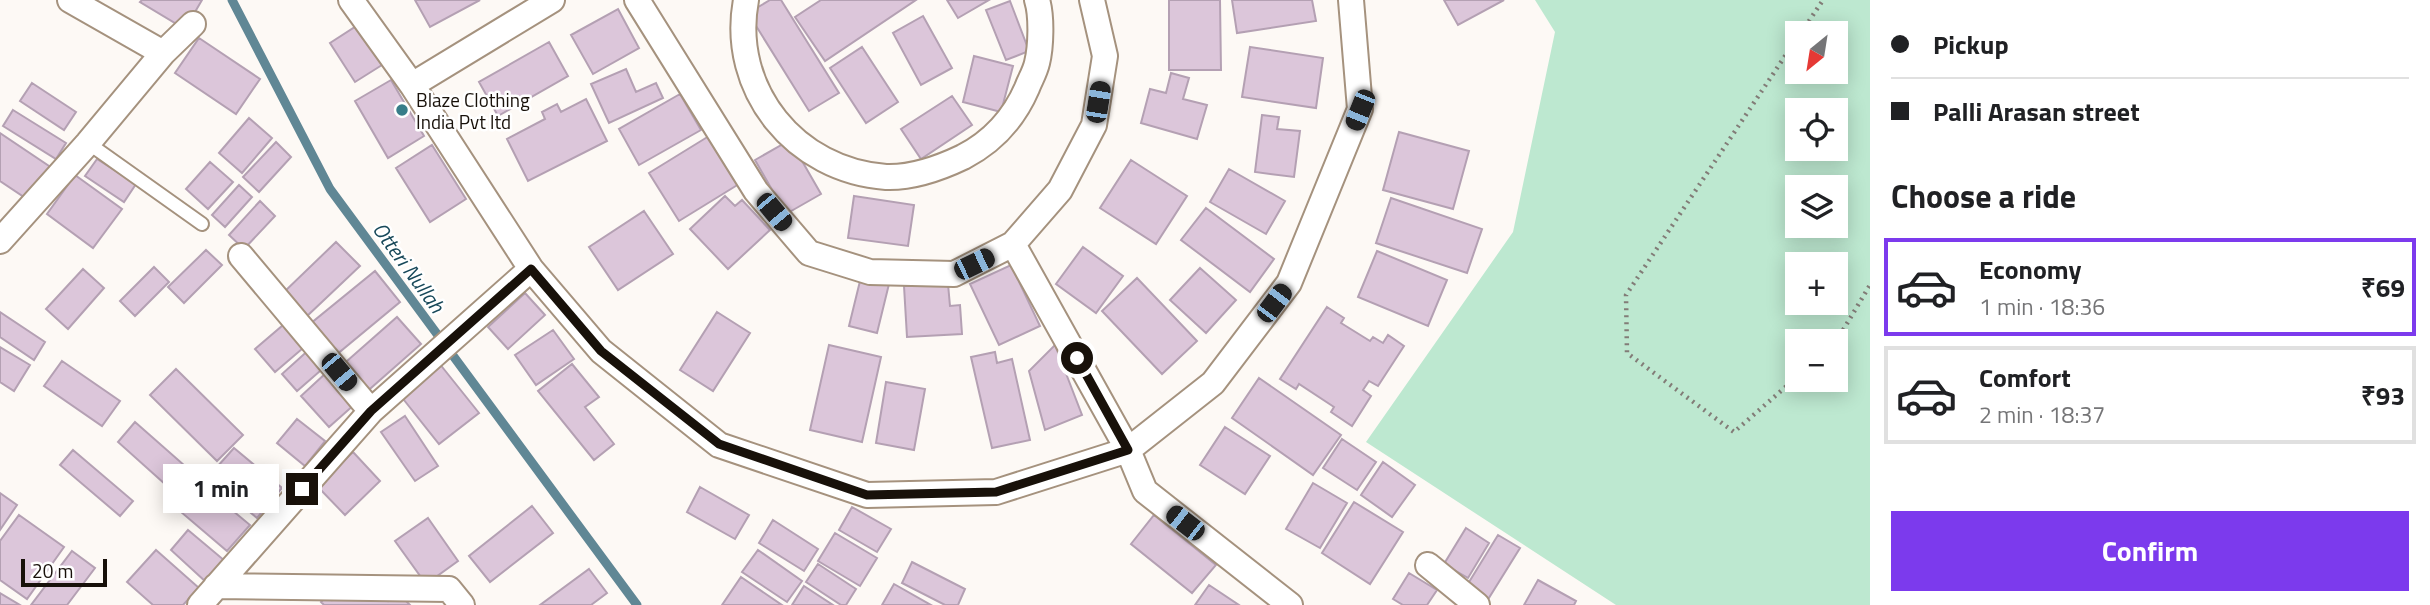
<!DOCTYPE html>
<meta charset="utf-8">
<style>
:root{--surface:#fff;--page:#f2f2f2;--text:#202124;--muted:#757577;--line:#e0e0e0;--accent:#7c3aed}
body{margin:0;font-family:"Titillium Web",sans-serif;background:var(--page);color:var(--text);height:100vh;display:flex;flex-direction:column;font-size:26px;white-space:nowrap}
*{box-sizing:border-box;margin:0}
p{font-size:23px;color:var(--muted)}
.icon{flex:none;width:38px;height:38px;fill:none;stroke:currentColor;stroke-width:2;stroke-linecap:round;stroke-linejoin:round}
.map{position:relative;flex:1;overflow:hidden}
.details{display:flex;flex-direction:column;background:var(--surface);width:560px}
.details>*{flex:none}
.banner{display:grid;align-content:center;height:154px;padding:0 21px;background:var(--surface)}
.needle{width:46px;rotate:210deg}
.buttons{position:absolute;left:1785px;top:21px;display:grid;gap:14px}
.buttons a{display:grid;place-items:center;width:63px;height:63px;border-radius:0px;background:var(--surface);box-shadow:0 4px 18px #0003;font-size:35px}
.scale{position:absolute;left:21px;bottom:18px;width:86px;box-sizing:border-box;padding-left:7px;border:4px solid #18110a;border-top:0;font-size:19px;line-height:24px;white-space:nowrap;color:#18110a;-webkit-text-stroke:5px #fff;paint-order:stroke}
.end{position:absolute;width:32px;height:32px;margin:-16px;border:9px solid #18110a;background:#fff;box-shadow:0 0 0 4px #fff}
.from{border-radius:50%}
.bubble{position:absolute;height:49px;border-radius:0px;background:var(--surface);box-shadow:0 4px 18px #0003;font-size:23px;font-weight:700;line-height:49px;text-align:center}
.car{position:absolute;width:21px;height:42px;margin:-21px -10px;border-radius:9px;box-shadow:0 0 5px 2px #0007;background:linear-gradient(#222 24%,#8ab4d8 0 40%,#222 0 76%,#8ab4d8 0 86%,#222 0)}
.banner b{display:flex;align-items:center;gap:24px;height:66px;font-size:26px}
.banner b+b{border-top:2px solid var(--line)}
.banner i{width:18px;height:18px;background:var(--text)}
ul{padding:0;list-style:none}
li{display:flex;align-items:center;gap:21px;height:98px;margin:0 14px 10px;padding:0 7px;border:4px solid var(--line);border-radius:0px}
li div{flex:1}
li b{display:block;font-size:26px}
li em{font-style:normal;font-weight:700}
li.selected{border-color:var(--accent)}
li>.icon{width:63px;height:63px;stroke-width:1.5}
h2{padding:0 21px;font-size:32px;line-height:84px}
.primary-button{display:flex;gap:14px;margin-top:auto;padding:14px 21px}
.primary-button a{flex:1;height:80px;border-radius:0px;background:var(--accent);color:#fff;font-size:28px;font-weight:700;line-height:80px;text-align:center}
main{display:flex;flex:1;min-height:0}
.map>svg:first-child{display:block}
.green{fill:#bde8d0;fill-rule:evenodd}
.lines{fill:none;stroke-linecap:round;stroke-linejoin:round}
.stream{stroke:#608795;stroke-width:9}
.building{fill:#dcc6da;stroke:#b4a0b3;stroke-width:2}
.lane-casing{stroke:#a5927e;stroke-width:16}
.street-casing{stroke:#a5927e;stroke-width:28}
.path{stroke:#827c77;stroke-width:4.5;stroke-dasharray:2 5;stroke-linecap:butt}
.lane{stroke:#fff;stroke-width:12}
.street{stroke:#fff;stroke-width:24}
.route{stroke:#18110a;stroke-width:9}
.poi-dot{fill:#377d89;stroke:#fff;stroke-width:2.5}
.labels{text-anchor:middle;dominant-baseline:central;stroke-width:5;stroke-linejoin:round;paint-order:stroke}
.poi-label{font-size:19px;fill:#18110a;stroke:#fff;text-anchor:start}
.water-label{font-size:21px;font-style:italic;fill:#174859;stroke:#fff}
</style>
<main>
<div class="map">
<svg width="1870" height="605" viewBox="0 0 1870 605">
<rect width="100%" height="100%" fill="#fdf9f5"/>
<path class="green" d="M1535,0H1870V605H1616L1366,442L1513,232L1555,32ZM1797,33H1836V72H1797ZM1797,110H1836V149H1797ZM1797,187H1836V226H1797ZM1797,264H1836V303H1797ZM1797,341H1836V380H1797Z"/>
<g class="lines">
<path class="stream" d="M232,0L330,189L637,605"/>
</g>
<path class="building" d="M142,0H202L185,29L140,2Z
M415,0H480L430,27Z
M770,0H781L839,93L809,111L748,13Z
M821,0H916L825,61L795,17Z
M947,0H989L958,18Z
M1169,0H1220L1221,70H1169Z
M1232,0H1312L1316,21L1237,33Z
M1444,0H1504L1458,25Z
M1010,1L1029,51L1006,60L986,10Z
M618,9L639,48L593,74L571,35Z
M923,16L952,68L921,85L893,33Z
M358,25L382,65L355,82L330,43Z
M199,38L260,79L236,114L175,73Z
M549,42L568,76L498,116L479,82Z
M862,47L898,102L866,123L830,68Z
M1250,47L1323,58L1316,108L1242,97Z
M974,56L1013,66L1001,112L963,102Z
M626,69L636,92L656,83L663,98L609,123L591,84Z
M1171,73L1189,78L1183,99L1207,105L1197,139L1141,123L1150,89L1166,93Z
M391,80L424,136L388,158L355,101Z
M32,83L76,112L64,130L20,101Z
M680,94L701,130L639,165L619,129Z
M952,96L972,125L921,159L901,129Z
M586,99L607,141L528,181L507,139L545,119L542,112L557,104L561,112Z
M13,110L66,143L56,159L3,126Z
M1262,115L1279,117L1277,129L1300,131L1294,177L1255,172Z
M249,118L272,138L242,173L219,153Z
M1399,132L1469,151L1453,209L1383,190Z
M0,133L52,168L30,201L0,181Z
M709,136L739,184L679,221L649,173Z
M790,140L821,194L786,214L755,160Z
M276,142L291,157L259,192L243,177Z
M432,145L466,199L430,222L396,168Z
M97,159L136,184L124,202L85,176Z
M1131,160L1187,196L1156,244L1100,208Z
M210,162L233,182L208,209L186,189Z
M1229,169L1285,201L1266,234L1210,202Z
M75,175L122,209L93,248L47,214Z
M239,185L252,197L225,227L212,215Z
M725,196L735,206L742,200L770,230L728,269L690,229Z
M854,196L914,205L908,246L848,238Z
M1391,198L1482,229L1467,273L1376,243Z
M260,201L275,216L244,249L229,235Z
M1206,208L1274,259L1250,292L1181,240Z
M644,211L673,254L618,290L589,247Z
M336,242L360,266L306,317L283,293Z
M1083,247L1123,276L1096,313L1056,284Z
M206,250L222,265L184,303L168,287Z
M1377,251L1447,280L1428,326L1358,297Z
M1011,265L1040,326L999,345L970,284Z
M154,267L169,282L135,316L120,301Z
M1200,268L1236,300L1206,333L1170,300Z
M83,269L104,288L68,329L46,309Z
M375,271L400,302L336,355L310,324Z
M861,277L889,284L877,333L849,326Z
M1137,278L1197,341L1162,374L1102,311Z
M948,284L950,306L960,305L962,334L907,337L904,286Z
M525,293L545,315L508,349L488,327Z
M1327,307L1344,318L1341,323L1370,341L1373,337L1383,343L1388,335L1404,346L1378,386L1369,381L1363,390L1371,396L1352,426L1331,412L1334,407L1299,384L1296,389L1280,379Z
M0,312L45,342L34,360L0,337Z
M717,312L750,333L713,391L680,370Z
M397,317L421,344L363,395L339,368Z
M289,320L309,343L275,372L255,349Z
M553,330L574,359L536,385L515,355Z
M829,345L881,357L862,442L810,430Z
M1055,345L1082,415L1045,430L1029,371Z
M0,347L30,365L14,391L0,382Z
M312,347L327,365L297,391L282,374Z
M995,352L997,363L1012,359L1030,440L992,448L971,357Z
M62,361L120,401L102,426L44,386Z
M439,363L479,413L439,444L400,395Z
M572,364L599,397L585,407L614,444L594,460L538,391Z
M176,369L243,435L217,461L150,395Z
M326,373L355,404L329,427L301,396Z
M1259,378L1341,435L1313,475L1232,418Z
M886,382L925,389L914,450L876,443Z
M405,416L438,466L415,481L381,432Z
M297,419L325,441L305,466L277,443Z
M135,422L193,473L175,493L118,442Z
M1225,427L1270,456L1245,494L1200,465Z
M1342,439L1376,462L1357,490L1323,468Z
M234,448L282,488L257,518L208,477Z
M73,450L133,501L120,516L60,465Z
M353,452L380,481L345,515L317,486Z
M1383,462L1415,485L1392,517L1361,495Z
M1313,483L1347,503L1320,548L1286,529Z
M203,486L250,525L227,551L181,512Z
M700,487L749,515L735,539L687,512Z
M0,493L17,505L0,530Z
M1354,502L1403,532L1370,584L1322,553Z
M532,506L553,533L490,582L469,556Z
M852,507L891,529L877,552L839,530Z
M19,515L64,547L27,599L0,580V541Z
M1154,515L1216,565L1192,593L1131,544Z
M428,518L458,561L426,584L395,541Z
M773,520L818,549L804,571L759,543Z
M1466,528L1489,543L1468,578L1444,564Z
M188,530L225,561L206,582L171,550Z
M835,533L877,558L860,586L818,561Z
M1498,535L1520,548L1487,601L1466,587Z
M156,550L199,588L183,605H153L127,582Z
M758,550L802,581L787,602L742,572Z
M72,551L95,568L67,605H31Z
M912,562L965,589L958,605H945L902,583Z
M818,564L856,589L846,605H841L806,582Z
M589,569L607,593L591,605H540Z
M1409,573L1437,590L1427,605H1403L1393,599Z
M741,577L782,605H722Z
M1538,580L1576,601L1574,605H1524Z
M894,584L931,605H882Z
M1209,585L1239,605H1195Z
M804,586L833,605H792Z
M377,591L388,601L397,592L410,605H324L321,602L328,595L332,600L337,595Z
M0,593L20,605H0Z"/>
<g class="lines">
<g class="lane-casing">
<path id="lane" d="M88,143L202,224"/>
</g>
<g class="street-casing">
<path id="street" d="M70,0L163,53
M351,0L412,85L531,269L601,351L719,445L867,495L996,492L1128,450L1213,383L1289,283L1360,109L1351,0
M637,0L756,191L809,253L870,272L954,274L1013,244L1060,190L1094,125L1105,56L1092,0
M746,0C729,90 796,171 886,177C913,178 940,168 963,157C992,142 1014,118 1027,88C1030,80 1035,72 1037,63C1041,47 1042,16 1037,0
M412,85L552,0
M0,241L88,143L163,53L193,24
M1013,244L1128,450L1145,491L1290,605
M241,256L371,411
M1428,565L1477,605
M216,586L449,589L462,605
M200,605L371,411L531,269"/>
</g>
<path class="path" d="M1801,33L1823,0
M1797,38L1626,295L1627,353L1734,432L1797,377
M1836,342L1870,285"/>
<use href="#lane" class="lane"/>
<use href="#street" class="street"/>
</g>
<g class="lines">
<path class="route" d="M302,489L371,411L531,269L601,351L719,444L867,495L996,492L1128,450L1077,358"/>
</g>
<circle class="poi-dot" cx="402" cy="110" r="7"/>
<g class="labels">
<g class="poi-label">
<text x="416" y="99">Blaze Clothing<tspan x="416" dy="22">India Pvt ltd</tspan></text>
</g>
<g class="water-label">
<text transform="translate(409 267) rotate(54)">Otteri Nullah</text>
</g>
</g>
</svg>
<div class="buttons">
<a><svg class="needle" viewBox="-14 -14 28 28"><path d="M0-13l5 13h-10z" fill="#e53935"/><path d="M0 13l5-13h-10z" fill="#757577"/></svg></a>
<a><svg class="icon" aria-label="locate" viewBox="0 0 24 24"><circle cx="12" cy="12" r="6"/><path d="M12 2v4M12 18v4M2 12h4M18 12h4"/></svg></a>
<a><svg class="icon" aria-label="layers" viewBox="0 0 24 24"><path d="M12 4l9 5-9 5-9-5zM3 14l9 5 9-5"/></svg></a>
<a>+</a>
<a>−</a>
</div>
<div class="scale">20 m</div>
<i class="end from" style="left:1077px;top:358px"></i>
<i class="end" style="left:302px;top:489px"></i>
<div class="bubble" style="left:163px;top:464px;width:116px">1 min</div>
<i class="car" style="left:1098px;top:102px;rotate:9deg"></i>
<i class="car" style="left:1360px;top:110px;rotate:202deg"></i>
<i class="car" style="left:774px;top:212px;rotate:140deg"></i>
<i class="car" style="left:974px;top:264px;rotate:64deg"></i>
<i class="car" style="left:1274px;top:303px;rotate:37deg"></i>
<i class="car" style="left:339px;top:372px;rotate:140deg"></i>
<i class="car" style="left:1185px;top:523px;rotate:308deg"></i>
</div>
<section class="details">
<div class="banner">
<b><i class="from"></i>Pickup</b>
<b><i></i>Palli Arasan street</b>
</div>
<h2>Choose a ride</h2>
<ul>
<li class="selected"><svg class="icon" aria-label="car" viewBox="0 0 24 24"><path d="M5 17H2v-5l4-1 3-4h7l3 4 3 1v5h-3M9 17h6M6 11h13"/><circle cx="7" cy="17" r="2"/><circle cx="17" cy="17" r="2"/></svg><div><b>Economy</b><p>1 min · 18:36</p></div><em>₹69</em></li>
<li><svg class="icon" aria-label="car" viewBox="0 0 24 24"><path d="M5 17H2v-5l4-1 3-4h7l3 4 3 1v5h-3M9 17h6M6 11h13"/><circle cx="7" cy="17" r="2"/><circle cx="17" cy="17" r="2"/></svg><div><b>Comfort</b><p>2 min · 18:37</p></div><em>₹93</em></li>
</ul>
<div class="primary-button"><a>Confirm</a></div>
</section>
</main>
